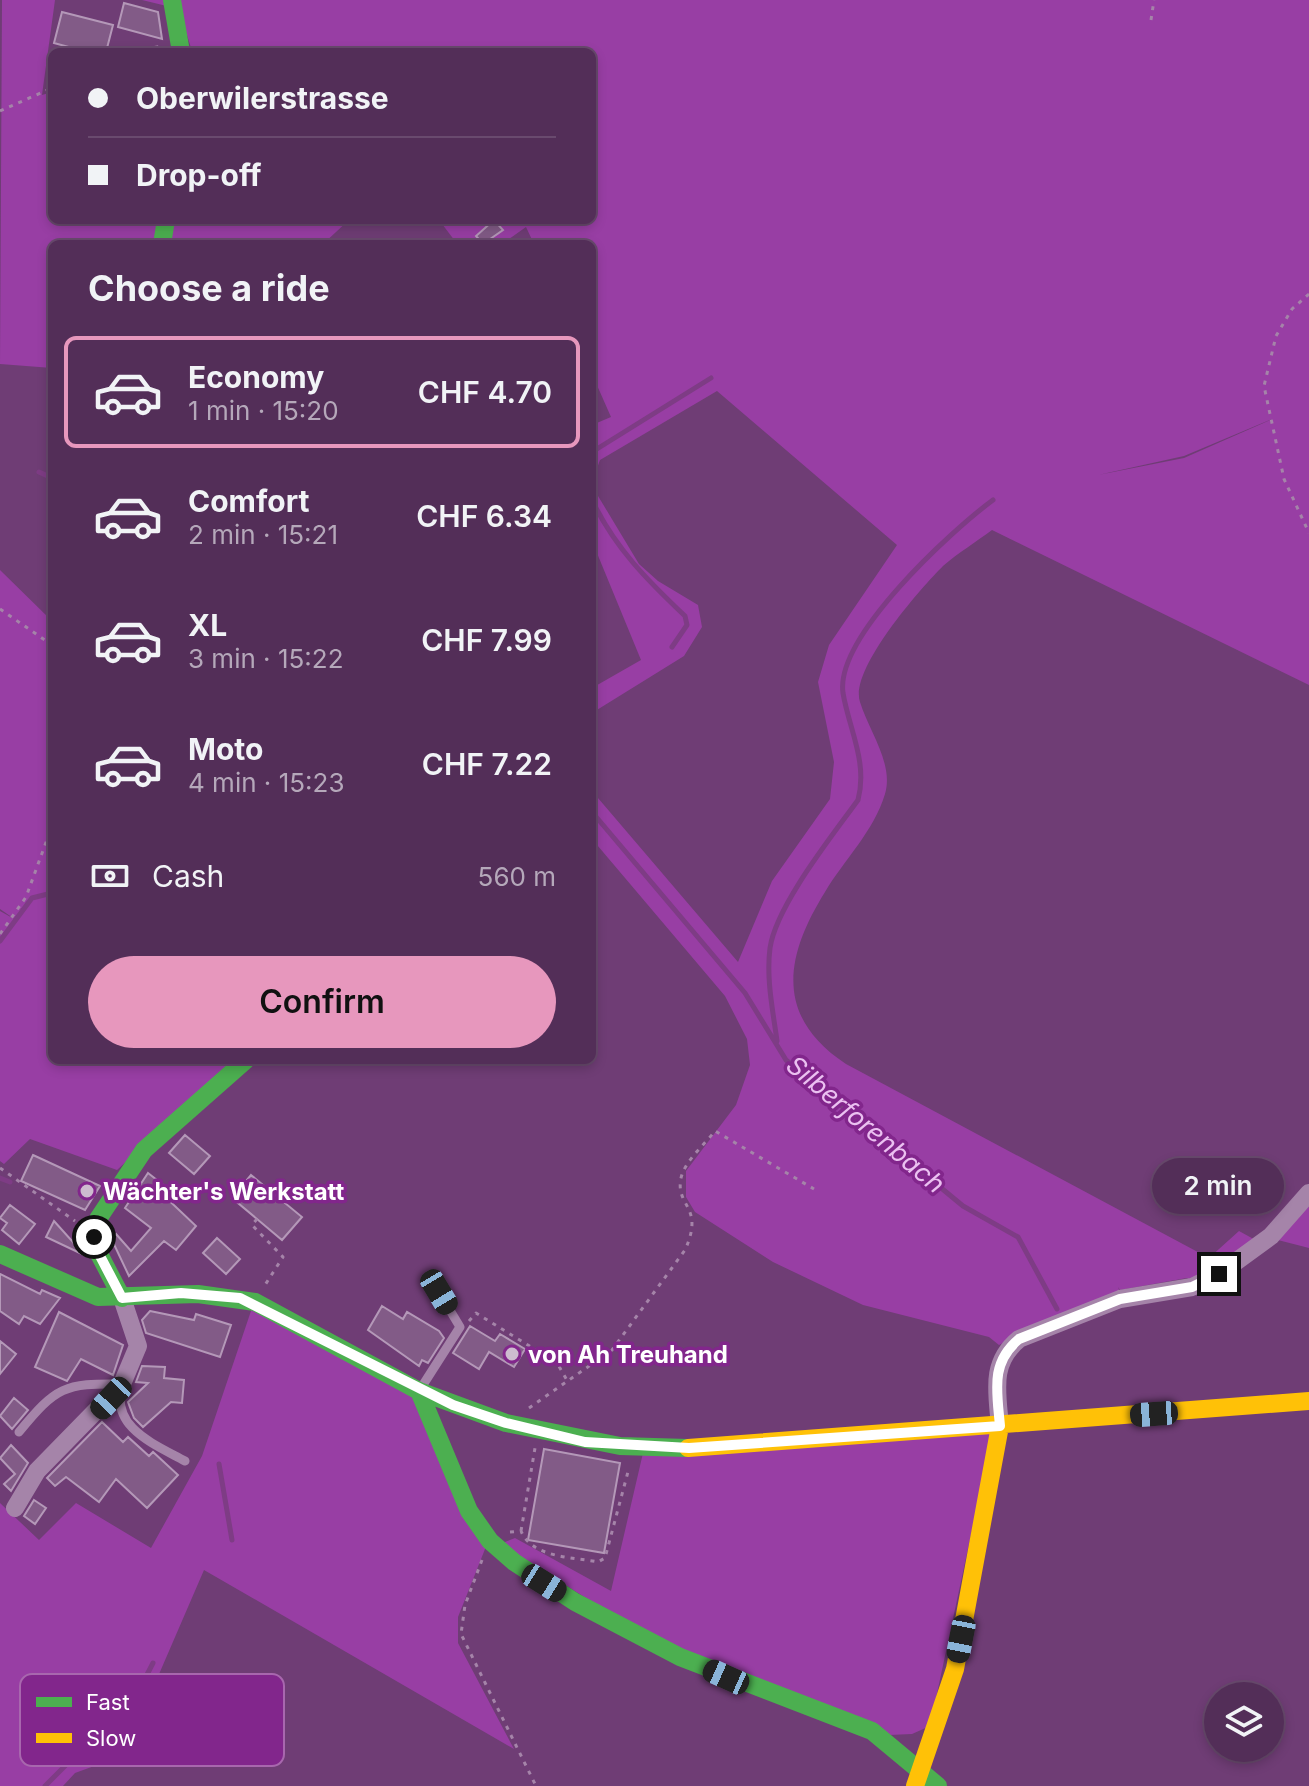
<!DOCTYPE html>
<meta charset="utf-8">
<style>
:root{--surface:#532e58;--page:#5c3a61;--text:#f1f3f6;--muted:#b5a8ba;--line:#694a6e;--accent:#e797bd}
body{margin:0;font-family:Inter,sans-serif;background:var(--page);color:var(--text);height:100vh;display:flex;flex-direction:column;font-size:30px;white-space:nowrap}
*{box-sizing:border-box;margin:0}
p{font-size:26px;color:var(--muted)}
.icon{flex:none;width:44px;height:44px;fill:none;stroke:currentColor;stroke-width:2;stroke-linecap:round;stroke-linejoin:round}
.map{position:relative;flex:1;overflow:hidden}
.details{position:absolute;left:48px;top:240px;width:548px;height:824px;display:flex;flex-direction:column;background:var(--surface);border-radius:12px;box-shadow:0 4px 12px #0003,0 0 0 2px var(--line)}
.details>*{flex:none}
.top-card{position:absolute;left:48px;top:48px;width:548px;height:176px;border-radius:12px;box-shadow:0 4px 12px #0003,0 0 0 2px var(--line);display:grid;align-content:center;height:176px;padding:0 40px;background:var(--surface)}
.tools{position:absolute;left:1204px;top:1682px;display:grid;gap:16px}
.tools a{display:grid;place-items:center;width:80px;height:80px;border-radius:50%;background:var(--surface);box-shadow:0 4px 12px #0003,0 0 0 2px var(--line);font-size:40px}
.end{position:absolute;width:36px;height:36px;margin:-18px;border:10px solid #fff;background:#111;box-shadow:0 0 0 4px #111}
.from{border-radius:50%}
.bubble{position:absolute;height:56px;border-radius:28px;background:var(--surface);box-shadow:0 4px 12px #0003,0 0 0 2px var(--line);font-size:26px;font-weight:600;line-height:56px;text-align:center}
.car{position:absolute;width:24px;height:48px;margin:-24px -12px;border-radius:10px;box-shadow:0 0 6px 2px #0007;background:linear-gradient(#222 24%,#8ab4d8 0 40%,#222 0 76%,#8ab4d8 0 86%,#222 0)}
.top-card b{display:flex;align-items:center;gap:28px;height:76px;font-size:30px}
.top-card b+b{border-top:2px solid var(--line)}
.top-card i{width:20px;height:20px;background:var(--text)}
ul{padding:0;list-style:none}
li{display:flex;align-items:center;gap:24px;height:112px;margin:0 16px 12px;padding:0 24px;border:4px solid transparent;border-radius:12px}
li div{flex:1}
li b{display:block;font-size:30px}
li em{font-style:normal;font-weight:600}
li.active{border-color:var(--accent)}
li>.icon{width:72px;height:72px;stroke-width:1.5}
h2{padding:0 40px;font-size:36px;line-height:96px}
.pay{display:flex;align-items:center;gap:20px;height:88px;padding:0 40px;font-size:30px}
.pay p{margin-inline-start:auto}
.cta{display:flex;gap:16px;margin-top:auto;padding:16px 40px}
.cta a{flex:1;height:92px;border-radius:48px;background:var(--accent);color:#111;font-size:32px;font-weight:600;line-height:92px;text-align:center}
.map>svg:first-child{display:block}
.green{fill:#983ea4;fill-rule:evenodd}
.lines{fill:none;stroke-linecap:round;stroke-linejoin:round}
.stream{stroke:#7e3c85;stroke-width:5}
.building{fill:#825b87;stroke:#b498b8;stroke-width:2}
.path{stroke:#a584a9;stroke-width:3;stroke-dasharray:4 6;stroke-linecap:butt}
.lane{stroke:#a584a9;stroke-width:9}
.street{stroke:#a584a9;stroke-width:18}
.fast{stroke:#4caf50;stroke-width:18}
.slow{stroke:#ffc107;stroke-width:18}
.route{stroke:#fff;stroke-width:10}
.poi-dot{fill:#cdbbcf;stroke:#82268c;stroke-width:3}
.labels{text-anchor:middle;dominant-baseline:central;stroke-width:7;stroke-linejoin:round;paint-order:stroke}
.poi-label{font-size:24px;font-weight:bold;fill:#fff;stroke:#82268c;text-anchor:start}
.water-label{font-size:26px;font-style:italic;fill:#ebc1f1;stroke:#82268c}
.key{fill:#82268c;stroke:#a867ae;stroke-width:2}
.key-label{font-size:22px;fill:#fff}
</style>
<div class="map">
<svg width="1309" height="1786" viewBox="0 0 1309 1786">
<rect width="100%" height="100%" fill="#6f3d75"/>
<path class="green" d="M2,0H55L42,95L52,92V220H349L323,244H52V368L0,364Z
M142,0H1309V685L992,530C976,542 958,553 943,566C920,589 849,670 860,702C869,731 894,764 885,794C874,831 844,860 825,892C784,958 775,1017 846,1064L1209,1258L1239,1231L1259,1242L1192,1281L1187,1278L1120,1290L1118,1287L1121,1295L1062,1314L999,1345L989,1337L863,1305L773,1262L695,1212L686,1197V1171L736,1105L750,1065L747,1039L725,996L592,839V791L738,962L772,881L830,799L834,762L818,682L829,645L897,545L717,391L600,460L592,482V425L611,417L592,374V244H534L526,227L502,244H453L455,241L439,220H592V52L191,48L179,9ZM1277,417L1184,458L1098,475L1184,456Z
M592,486L639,564L658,581L698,605L702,627L684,656L592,713V688L641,660L592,541Z
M0,570L52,621V1060H236L117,1170L30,1139L4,1164L0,1161V911L16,920L0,909Z
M1309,1200V1248L1274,1239Z
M252,1308L415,1393L487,1544L458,1617V1643L514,1749L204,1570L134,1732L128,1729L108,1761L75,1773L63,1786H0V1503L39,1540L76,1503L151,1548L202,1456Z
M993,1432L930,1726L912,1734L889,1735L637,1630L500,1544L515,1538L611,1591L643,1453Z"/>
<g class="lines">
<path class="stream" d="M592,452L711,378
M39,472L52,478
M592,500C615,548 647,580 685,616L687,625L672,647
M592,812L745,993L786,1060L963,1206L1018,1237L1057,1309
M0,941L32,898L52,893
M777,1041C773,1011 766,979 770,948C776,906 832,836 858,800C868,762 849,729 843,693C835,637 951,531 993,500
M0,1178L10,1182
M219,1464L232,1540
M45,1786L67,1764L110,1746L153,1663"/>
</g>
<path class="building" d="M124,3L158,12L162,39L118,27Z
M62,12L113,25L106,52H87L54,43Z
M494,220L503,230L483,244L476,236Z
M185,1135L210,1156L194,1174L169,1153Z
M33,1155L100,1186L85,1210L21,1181Z
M148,1173L162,1184L158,1190L196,1226L176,1250L164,1241L129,1276L111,1238L116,1234L131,1251L151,1228L125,1208Z
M251,1175L302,1217L282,1240L232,1198Z
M10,1205L35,1224L19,1244L2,1230L7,1223L0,1218Z
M54,1221L81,1251L82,1254L46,1237Z
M217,1238L240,1259L226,1274L203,1253Z
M0,1274L40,1294L42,1290L60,1298L40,1324L24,1316L19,1324L0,1311Z
M382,1306L403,1319L407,1312L439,1331L444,1338L428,1363L422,1360L419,1366L368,1330Z
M150,1311L194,1320L196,1314L231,1325L220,1357L146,1333L142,1320Z
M59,1312L123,1345L113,1375L81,1359L67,1381L35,1367Z
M470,1326L495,1341L500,1334L525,1349L514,1367L489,1352L479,1369L453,1353Z
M0,1341L16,1354L0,1374Z
M142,1366L165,1367L164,1378L184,1380L182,1403L171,1402L143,1427L134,1418L128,1402L148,1383L136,1382Z
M14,1398L28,1410L12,1429L0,1416Z
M102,1422L123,1442L128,1437L149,1456L153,1452L178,1475L147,1508L116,1479L99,1502L66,1477L55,1486L47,1478Z
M11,1445L28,1463L11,1491L4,1484L15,1474L0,1458Z
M544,1449L620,1463L604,1553L528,1540Z
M34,1500L46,1508L35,1524L24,1516Z"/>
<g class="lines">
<path class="path" d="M1151,20L1154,0
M135,52L161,46
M0,111L52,88
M1309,294L1292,309L1276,336L1264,386L1284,479L1309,533
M0,609L52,645
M0,934L26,897L52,826
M0,1168L75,1221
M257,1219L252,1225L283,1257L265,1285
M469,1321L476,1313L557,1363L568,1382
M529,1408L612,1350L685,1250C705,1206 675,1207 681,1178C685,1161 704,1145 715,1131L814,1189
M521,1531L535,1448
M510,1532L521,1531C532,1558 573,1557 598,1562L605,1558L629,1468
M482,1560L465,1605L461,1634L536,1786"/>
<path class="lane" d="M421,1388L460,1327L439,1292
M19,1432C56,1387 64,1383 122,1384C110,1427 152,1443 185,1461"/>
<path class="street" d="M1000,1426C997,1391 990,1363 1019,1339L1120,1299L1192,1287L1219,1274L1271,1236L1309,1193
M15,1508L37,1471L122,1384L138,1346L122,1298"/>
<path class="fast" d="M172,0L181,52
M162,244L166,220
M0,1254L98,1297L198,1294L255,1302L419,1391L506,1423L620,1446L688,1448
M122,1298L97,1250L98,1219L144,1150L246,1060
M419,1391L469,1511L490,1541L514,1562L575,1602L680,1657L872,1731L938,1786"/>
<path class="slow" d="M688,1448L1309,1401
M915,1786L955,1669L1000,1426"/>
</g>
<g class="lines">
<path class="route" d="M94,1237L99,1254L122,1298L181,1293L240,1298L453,1405L506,1423L585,1442L689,1448L1000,1426C997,1391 990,1363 1019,1339L1120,1299L1192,1287L1219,1274"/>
</g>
<g class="poi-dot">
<circle cx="87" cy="1191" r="8"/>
<circle cx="512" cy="1354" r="8"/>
</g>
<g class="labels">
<g class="poi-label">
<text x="103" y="1191">Wächter's Werkstatt</text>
<text x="528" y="1354">von Ah Treuhand</text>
</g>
<g class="water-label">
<text transform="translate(866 1124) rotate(40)">Silberforenbach</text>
</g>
</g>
<rect x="20" y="1674" width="264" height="92" rx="12" class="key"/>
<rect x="36" y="1697" width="36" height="10" fill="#4caf50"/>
<rect x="36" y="1733" width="36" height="10" fill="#ffc107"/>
<g class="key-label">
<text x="86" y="1710">Fast</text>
<text x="86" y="1746">Slow</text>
</g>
</svg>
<div class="tools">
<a><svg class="icon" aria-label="layers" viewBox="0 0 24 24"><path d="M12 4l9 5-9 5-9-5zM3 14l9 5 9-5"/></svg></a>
</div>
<i class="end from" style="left:94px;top:1237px"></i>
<i class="end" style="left:1219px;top:1274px"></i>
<div class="bubble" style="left:1152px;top:1158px;width:132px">2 min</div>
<i class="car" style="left:439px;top:1292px;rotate:149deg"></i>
<i class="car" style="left:111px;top:1398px;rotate:223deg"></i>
<i class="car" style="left:1154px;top:1414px;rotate:266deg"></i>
<i class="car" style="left:544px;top:1583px;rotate:122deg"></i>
<i class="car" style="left:961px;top:1639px;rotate:191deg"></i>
<i class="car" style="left:726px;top:1677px;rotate:294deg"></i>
<div class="top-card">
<b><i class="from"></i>Oberwilerstrasse</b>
<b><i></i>Drop-off</b>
</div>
<section class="details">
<h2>Choose a ride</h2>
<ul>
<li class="active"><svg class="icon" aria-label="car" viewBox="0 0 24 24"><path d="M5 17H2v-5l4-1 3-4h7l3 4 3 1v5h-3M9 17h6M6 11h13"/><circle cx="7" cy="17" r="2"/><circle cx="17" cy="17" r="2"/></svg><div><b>Economy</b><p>1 min · 15:20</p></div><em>CHF 4.70</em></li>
<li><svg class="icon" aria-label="car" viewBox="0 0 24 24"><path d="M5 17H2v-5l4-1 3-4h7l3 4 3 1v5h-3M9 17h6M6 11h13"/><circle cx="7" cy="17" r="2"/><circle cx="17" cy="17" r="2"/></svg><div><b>Comfort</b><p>2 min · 15:21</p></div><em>CHF 6.34</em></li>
<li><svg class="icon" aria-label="car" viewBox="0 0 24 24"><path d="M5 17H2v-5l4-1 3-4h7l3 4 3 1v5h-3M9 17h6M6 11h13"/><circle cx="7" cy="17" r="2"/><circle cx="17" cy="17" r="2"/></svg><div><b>XL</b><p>3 min · 15:22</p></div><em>CHF 7.99</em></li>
<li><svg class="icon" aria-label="car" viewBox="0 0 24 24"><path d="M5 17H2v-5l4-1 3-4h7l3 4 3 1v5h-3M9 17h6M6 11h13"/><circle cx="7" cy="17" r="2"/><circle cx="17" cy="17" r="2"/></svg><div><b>Moto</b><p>4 min · 15:23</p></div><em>CHF 7.22</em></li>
</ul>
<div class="pay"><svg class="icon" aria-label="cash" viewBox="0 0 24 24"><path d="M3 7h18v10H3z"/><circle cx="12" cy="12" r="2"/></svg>Cash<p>560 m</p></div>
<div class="cta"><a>Confirm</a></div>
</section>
</div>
